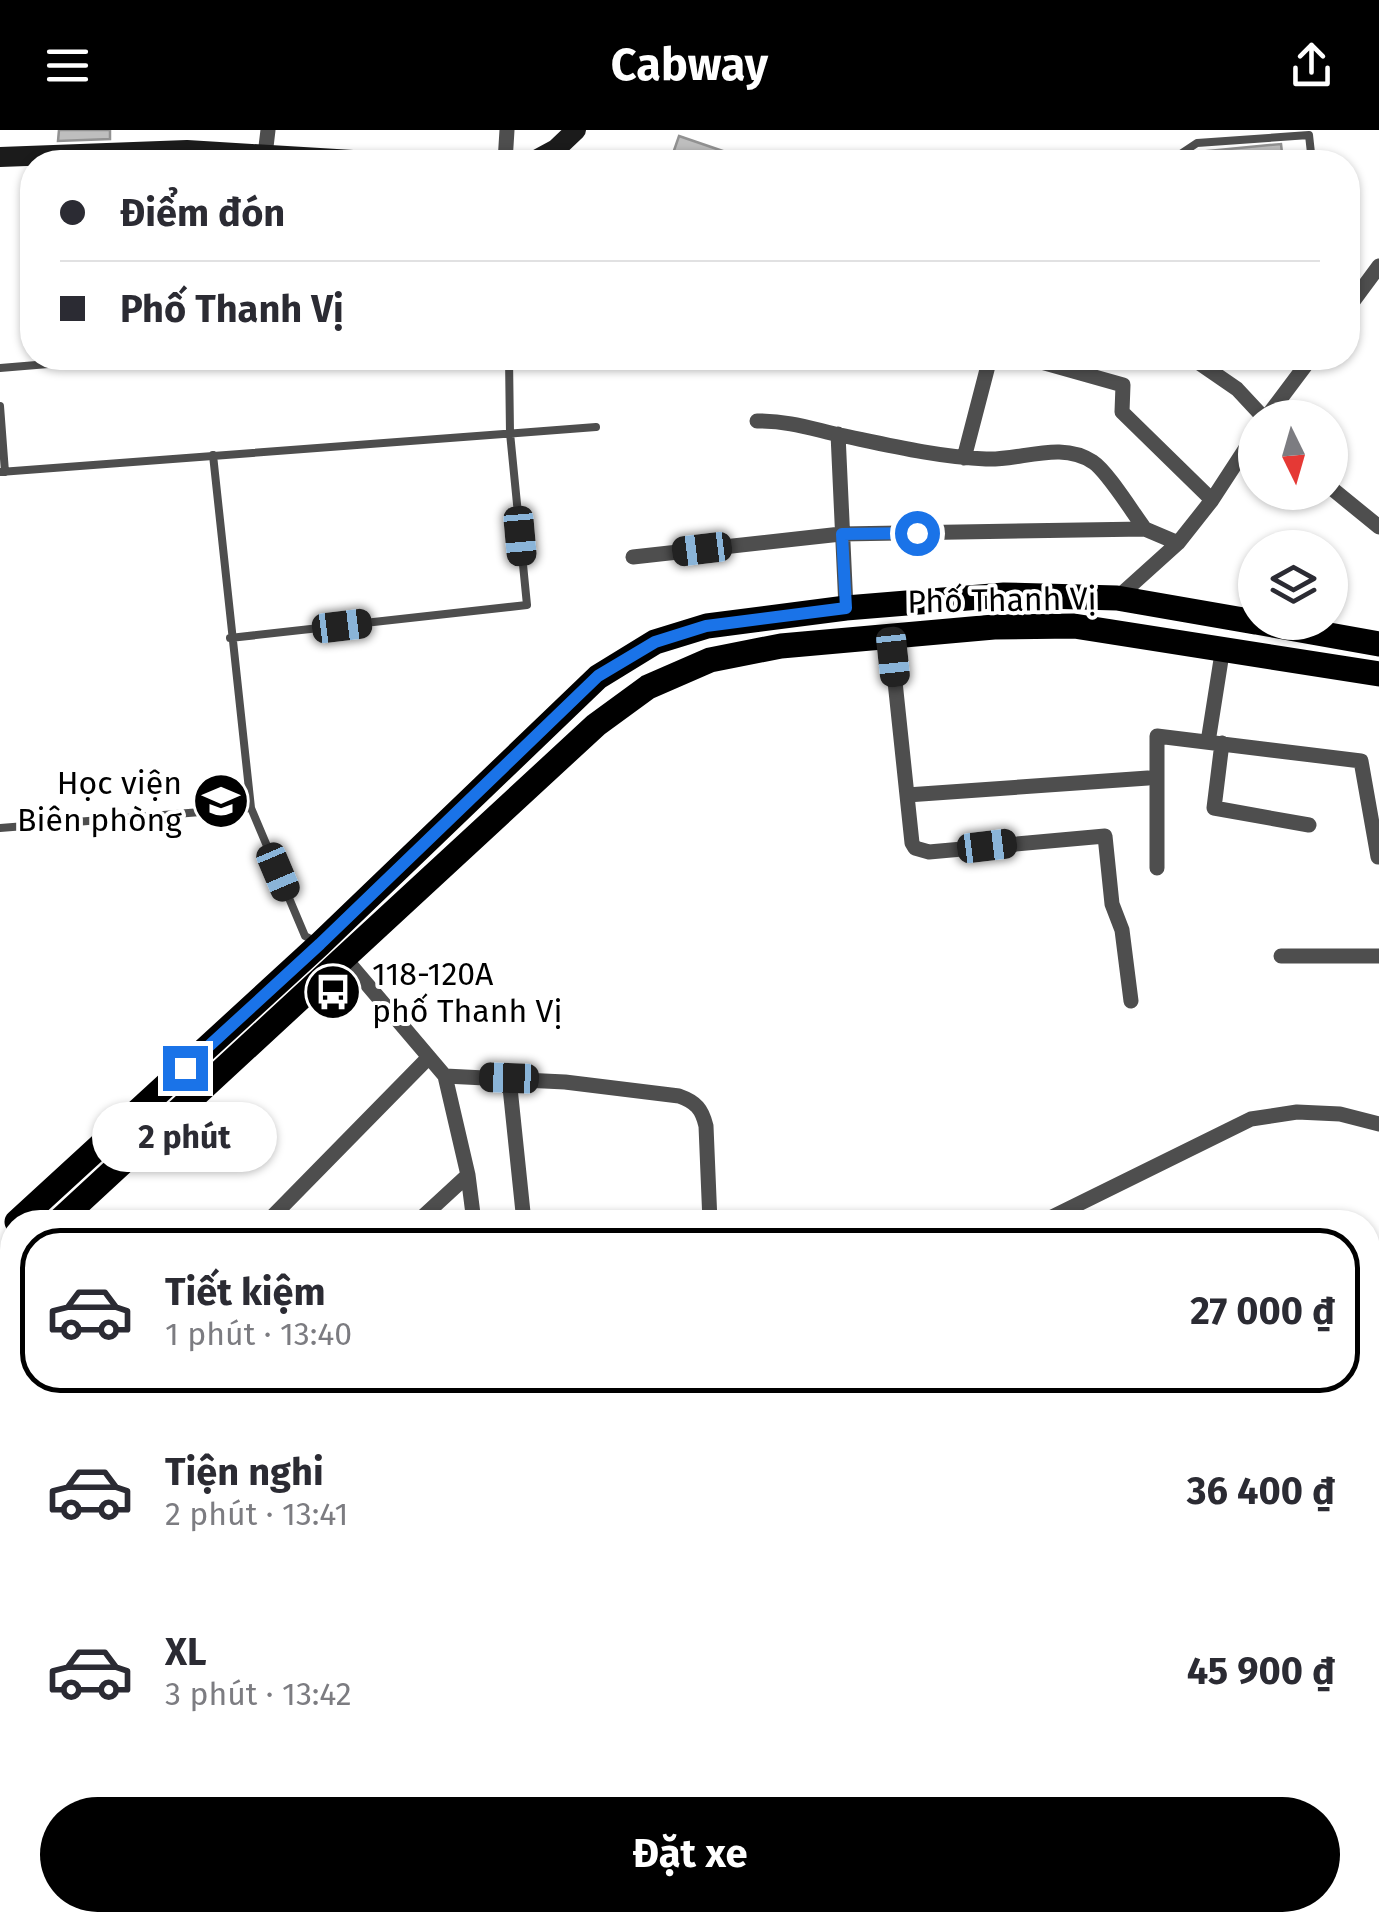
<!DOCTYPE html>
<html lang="vi">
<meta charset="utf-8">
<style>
:root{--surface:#fff;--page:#f7f7f7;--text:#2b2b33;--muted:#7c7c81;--line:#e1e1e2;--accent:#000}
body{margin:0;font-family:"Fira Sans",sans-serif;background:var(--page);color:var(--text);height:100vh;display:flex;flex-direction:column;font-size:38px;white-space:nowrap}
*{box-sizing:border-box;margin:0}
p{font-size:32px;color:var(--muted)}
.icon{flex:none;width:55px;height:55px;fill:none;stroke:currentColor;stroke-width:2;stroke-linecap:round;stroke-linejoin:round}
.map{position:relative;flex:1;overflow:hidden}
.drawer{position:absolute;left:0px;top:1080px;width:1380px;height:722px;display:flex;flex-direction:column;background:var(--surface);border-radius:40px 40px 0 0;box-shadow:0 2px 8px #0004}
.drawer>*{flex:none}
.banner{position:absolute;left:20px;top:20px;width:1340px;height:220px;border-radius:40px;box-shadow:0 2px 8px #0004;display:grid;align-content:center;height:220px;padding:0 40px;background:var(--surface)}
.needle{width:65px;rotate:175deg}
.controls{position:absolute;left:1238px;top:270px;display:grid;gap:20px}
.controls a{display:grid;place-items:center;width:110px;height:110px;border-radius:50%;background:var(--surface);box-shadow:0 2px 8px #0004;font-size:50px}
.end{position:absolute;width:45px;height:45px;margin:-22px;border:12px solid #1a73e8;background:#fff;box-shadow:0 0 0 5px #fff}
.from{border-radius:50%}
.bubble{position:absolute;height:70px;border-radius:35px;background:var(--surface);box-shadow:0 2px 8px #0004;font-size:32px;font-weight:700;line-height:70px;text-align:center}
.car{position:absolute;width:30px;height:60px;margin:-30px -15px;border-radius:12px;box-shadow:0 0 8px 2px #0007;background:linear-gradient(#222 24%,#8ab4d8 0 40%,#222 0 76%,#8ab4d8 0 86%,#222 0)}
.banner b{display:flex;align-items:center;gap:35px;height:95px;font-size:38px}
.banner b+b{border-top:2px solid var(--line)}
.banner i{width:25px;height:25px;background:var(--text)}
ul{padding:18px 0 0;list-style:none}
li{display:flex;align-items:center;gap:30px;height:165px;margin:0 20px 15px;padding:0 20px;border:5px solid transparent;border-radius:40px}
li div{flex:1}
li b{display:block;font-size:38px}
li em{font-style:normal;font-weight:700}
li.on{border-color:var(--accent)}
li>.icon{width:90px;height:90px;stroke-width:1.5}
.cta{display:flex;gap:20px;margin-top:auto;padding:20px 40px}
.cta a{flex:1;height:115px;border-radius:60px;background:var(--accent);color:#fff;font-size:40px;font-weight:700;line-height:115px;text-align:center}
header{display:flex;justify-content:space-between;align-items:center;height:130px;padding:0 40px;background:var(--accent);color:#fff;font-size:45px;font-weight:700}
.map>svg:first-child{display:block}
.building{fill:#bebebe;stroke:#929292;stroke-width:2.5}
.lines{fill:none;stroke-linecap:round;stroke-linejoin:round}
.service{stroke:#4e4e4e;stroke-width:8}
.minor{stroke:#4e4e4e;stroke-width:15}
.tertiary{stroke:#4e4e4e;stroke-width:20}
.secondary{stroke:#1b1b1b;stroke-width:20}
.primary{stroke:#000;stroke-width:25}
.trunk{stroke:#000;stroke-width:25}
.route{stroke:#1a73e8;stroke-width:12}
.labels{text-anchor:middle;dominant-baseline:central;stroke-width:8;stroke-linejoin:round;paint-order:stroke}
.street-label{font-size:32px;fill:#000;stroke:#fff}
.poi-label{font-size:32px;fill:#000;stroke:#fff;text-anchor:end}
</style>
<header><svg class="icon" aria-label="menu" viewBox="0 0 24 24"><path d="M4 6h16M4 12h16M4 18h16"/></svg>Cabway<svg class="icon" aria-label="share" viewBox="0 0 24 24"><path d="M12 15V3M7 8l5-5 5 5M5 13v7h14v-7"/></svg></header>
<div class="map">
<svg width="1379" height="1802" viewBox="0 0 1379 1802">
<rect width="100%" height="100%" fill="#fff"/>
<path class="building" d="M59,0H110V9L58,11Z
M679,6L749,30V32H670Z
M1281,14L1283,32H1186L1198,22Z
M0,1321L12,1336V1422L0,1408V1376L7,1369L0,1361Z
M12,1436V1506L0,1517V1447Z
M431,1790H483L492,1802H440Z
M642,1790H666L648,1802H635L633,1796Z
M678,1790H694L702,1802H686Z"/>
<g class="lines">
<path class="service" d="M1178,32L1179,25L1197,13L1309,5L1312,32
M0,238L121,228
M0,276L5,342
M213,325L251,678L305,806L316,812
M0,342L596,297
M230,508L527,475L510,303L509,228
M0,698L251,678
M1378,1570L1379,1571
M1368,1654L1379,1634
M1368,1726L1379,1705
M1285,1802L1292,1790
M1325,1802L1332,1790"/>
<path class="minor" d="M265,25L268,0
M505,32L507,0
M1348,178L1379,136
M1027,228L1123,255L1122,282L1212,370
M1192,228L1237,259L1264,288
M1266,288L1311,228
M757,291C790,291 809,298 840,305C888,315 938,327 986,329C1020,331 1061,310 1093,332C1107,341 1133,383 1145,399
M838,304L846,478
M964,328L990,228
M1330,357L1379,397
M633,427L841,404L1145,399L1178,413
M1117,468L1178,413L1212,370L1255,304
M890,504L912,713L915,718L929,722L1105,706L1112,774L1122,800L1131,871
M1208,612L1223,517
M1222,613L1214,678L1309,695
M907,665L1148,648
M1157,738V606L1361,631L1378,727
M343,826L445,946L468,1045L474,1092
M1281,826H1379
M445,946L565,952L679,966C696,972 702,979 706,996L710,1092
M509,948L524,1092
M267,1092L429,927
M417,1092L468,1045
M1042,1092L1251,989L1297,982L1340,984L1379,994
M399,1790L408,1802
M516,1790L525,1802
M615,1790L624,1802
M723,1790L732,1802"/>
<path class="tertiary" d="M0,1641L12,1646
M974,1790L983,1802"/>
<path class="secondary" d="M0,27L187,20L386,32
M532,32L556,19L576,0"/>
<path class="primary" d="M1256,492L1379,514
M17,1092L320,814L598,547L655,512L707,496L846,478L1004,465L1117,468L1255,492
M58,1092L596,595L648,557L710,530L781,516L994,497L1074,496L1379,544
M0,1147L12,1135"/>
<path class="trunk" d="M0,1679L12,1694
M86,1790L96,1802"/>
</g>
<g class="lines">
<path class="route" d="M185,938L320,814L598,546L655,512L706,496L846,478L842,404L917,403"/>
</g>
<defs>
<g id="university-disc" transform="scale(2.875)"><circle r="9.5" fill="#000" stroke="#fff"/><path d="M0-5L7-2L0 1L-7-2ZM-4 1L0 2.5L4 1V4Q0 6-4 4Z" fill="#fff"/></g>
<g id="bus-disc" transform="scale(2.875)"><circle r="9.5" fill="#000" stroke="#fff"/><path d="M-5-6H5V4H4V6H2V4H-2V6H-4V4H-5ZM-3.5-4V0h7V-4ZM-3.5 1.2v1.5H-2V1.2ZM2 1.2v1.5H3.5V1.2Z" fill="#fff"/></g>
</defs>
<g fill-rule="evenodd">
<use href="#university-disc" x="221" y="671"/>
<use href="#bus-disc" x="333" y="862"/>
</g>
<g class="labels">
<g class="street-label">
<text transform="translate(1002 470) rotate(-1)">Phố Thanh Vị</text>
</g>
<g class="poi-label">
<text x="182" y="653">Học viện<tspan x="182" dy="37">Biên phòng</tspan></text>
<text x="372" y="844" text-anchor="start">118-120A<tspan x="372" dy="37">phố Thanh Vị</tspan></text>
</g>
</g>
</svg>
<div class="controls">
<a><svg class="needle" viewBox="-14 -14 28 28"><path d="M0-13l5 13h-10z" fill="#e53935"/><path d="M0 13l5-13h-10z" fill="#7c7c81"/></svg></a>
<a><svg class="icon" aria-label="layers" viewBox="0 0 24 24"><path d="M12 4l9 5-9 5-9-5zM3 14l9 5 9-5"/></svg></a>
</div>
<i class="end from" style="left:917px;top:403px"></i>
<i class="end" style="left:185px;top:938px"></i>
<div class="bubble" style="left:92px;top:972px;width:185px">2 phút</div>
<i class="car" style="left:520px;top:406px;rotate:175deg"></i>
<i class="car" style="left:702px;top:419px;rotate:263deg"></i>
<i class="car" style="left:342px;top:496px;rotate:83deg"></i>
<i class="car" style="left:893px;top:527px;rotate:174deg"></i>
<i class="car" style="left:987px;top:716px;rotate:83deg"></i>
<i class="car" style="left:278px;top:742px;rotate:157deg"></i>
<i class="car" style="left:509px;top:948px;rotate:272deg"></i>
<div class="banner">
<b><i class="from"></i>Điểm đón</b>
<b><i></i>Phố Thanh Vị</b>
</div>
<section class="drawer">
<ul>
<li class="on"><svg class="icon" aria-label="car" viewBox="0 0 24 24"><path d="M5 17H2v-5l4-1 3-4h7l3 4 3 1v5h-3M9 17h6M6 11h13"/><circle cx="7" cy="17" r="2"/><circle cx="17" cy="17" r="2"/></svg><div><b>Tiết kiệm</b><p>1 phút · 13:40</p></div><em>27 000 ₫</em></li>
<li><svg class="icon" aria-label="car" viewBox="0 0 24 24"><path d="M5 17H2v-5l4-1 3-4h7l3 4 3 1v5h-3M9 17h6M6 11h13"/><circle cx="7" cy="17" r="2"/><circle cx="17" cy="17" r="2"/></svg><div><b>Tiện nghi</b><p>2 phút · 13:41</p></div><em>36 400 ₫</em></li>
<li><svg class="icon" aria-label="car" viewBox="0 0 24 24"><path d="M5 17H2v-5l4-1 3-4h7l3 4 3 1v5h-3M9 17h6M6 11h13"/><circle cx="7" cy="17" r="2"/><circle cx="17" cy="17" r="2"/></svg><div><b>XL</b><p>3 phút · 13:42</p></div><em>45 900 ₫</em></li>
</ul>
<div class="cta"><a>Đặt xe</a></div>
</section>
</div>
